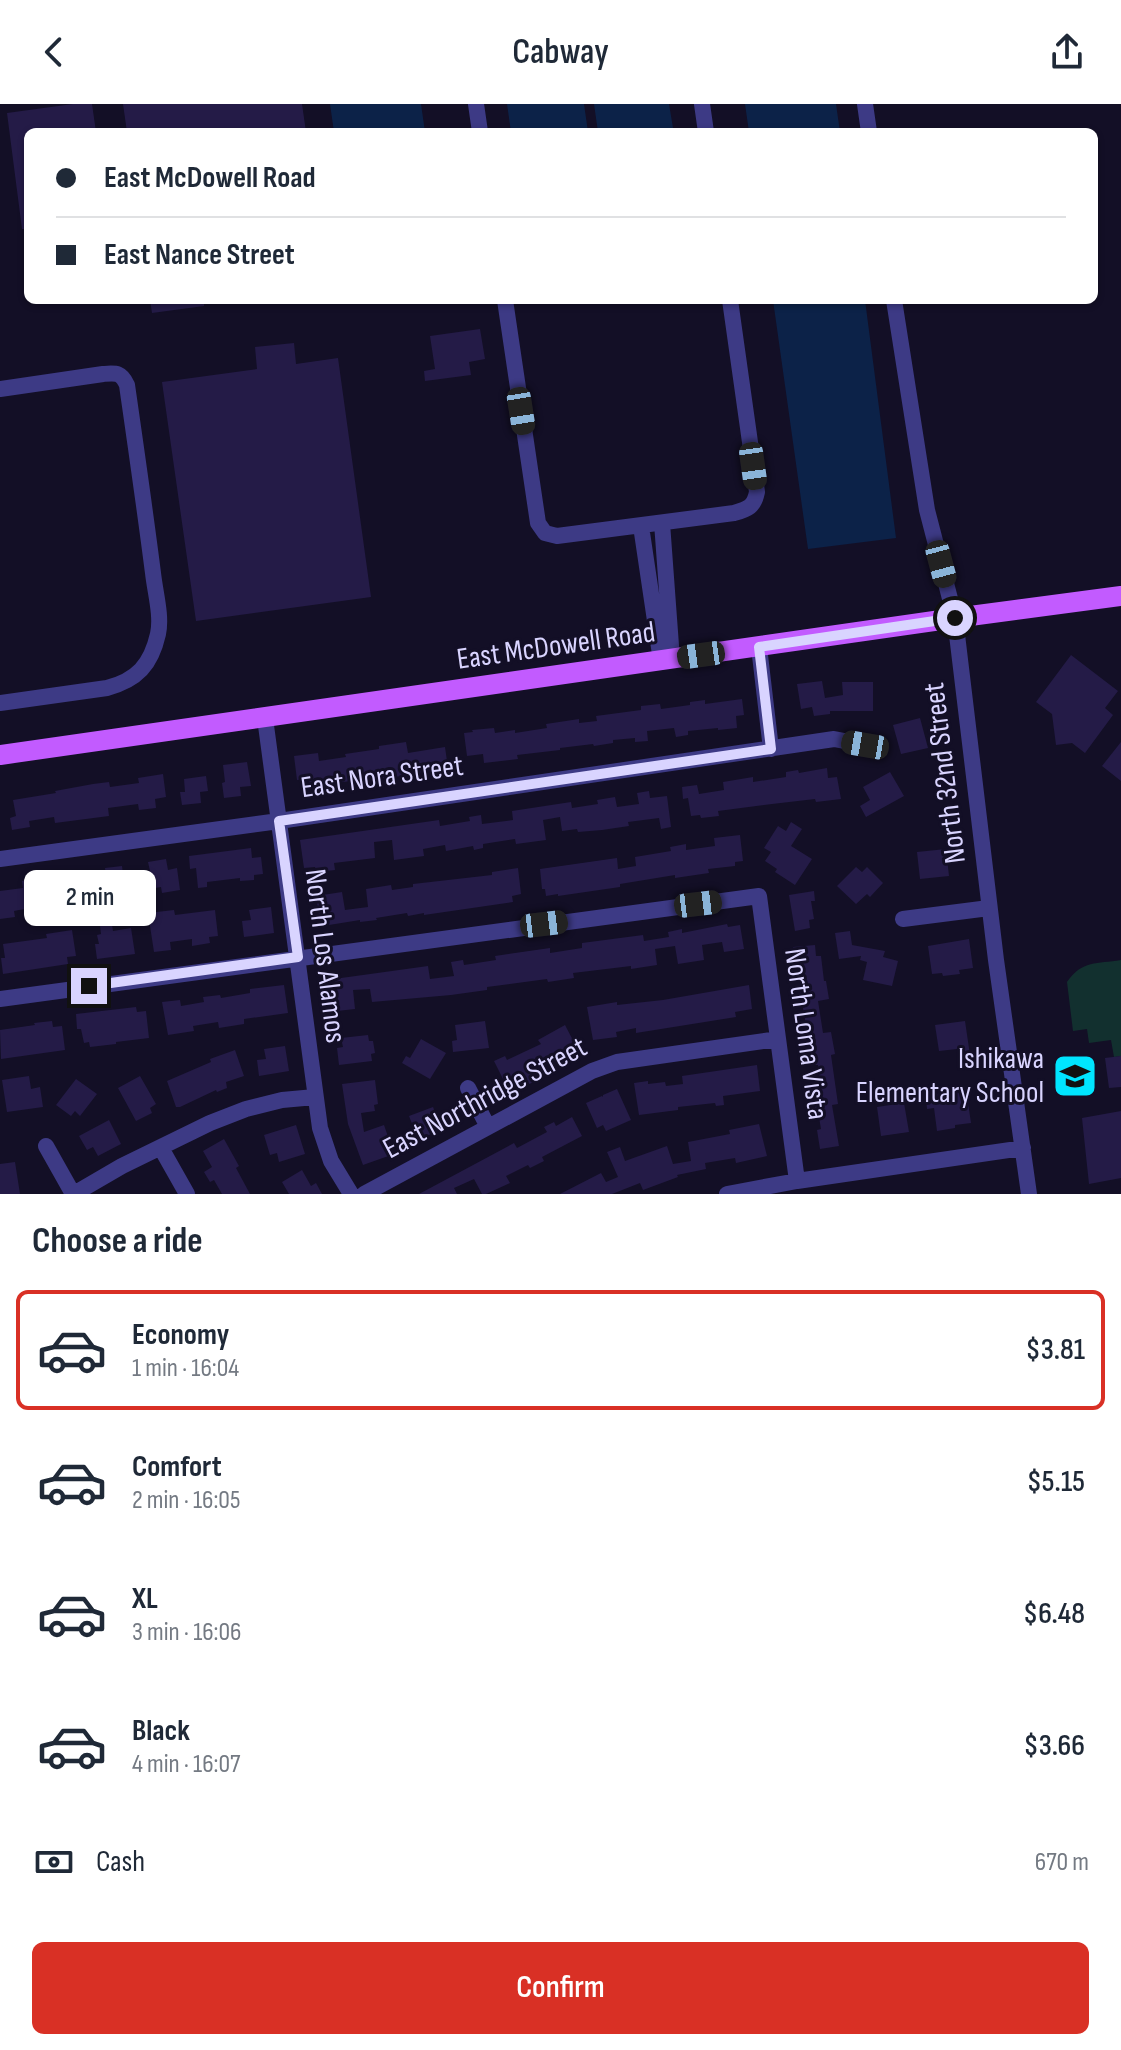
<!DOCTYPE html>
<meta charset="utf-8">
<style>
:root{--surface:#fff;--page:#f6f6f7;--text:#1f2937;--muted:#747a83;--line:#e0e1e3;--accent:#d93025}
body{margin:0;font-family:"Sofia Sans Condensed",sans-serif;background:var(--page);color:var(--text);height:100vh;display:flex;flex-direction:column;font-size:30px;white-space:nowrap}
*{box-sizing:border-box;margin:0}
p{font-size:26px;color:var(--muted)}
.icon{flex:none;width:44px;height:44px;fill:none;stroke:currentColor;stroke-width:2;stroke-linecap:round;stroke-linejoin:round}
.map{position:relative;height:1090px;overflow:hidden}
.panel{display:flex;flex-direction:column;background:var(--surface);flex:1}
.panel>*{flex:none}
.top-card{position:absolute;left:24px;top:24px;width:1074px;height:176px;border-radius:12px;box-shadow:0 2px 6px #0004;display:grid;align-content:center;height:176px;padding:0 32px;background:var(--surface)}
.end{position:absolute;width:36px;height:36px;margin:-18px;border:10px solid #d9d4ff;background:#111;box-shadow:0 0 0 4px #111}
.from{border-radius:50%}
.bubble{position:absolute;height:56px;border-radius:12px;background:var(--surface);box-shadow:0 2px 6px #0004;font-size:26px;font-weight:600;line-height:56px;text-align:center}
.car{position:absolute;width:24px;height:48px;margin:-24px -12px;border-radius:10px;box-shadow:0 0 6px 2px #0007;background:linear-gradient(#222 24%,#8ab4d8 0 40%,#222 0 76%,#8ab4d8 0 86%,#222 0)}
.top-card b{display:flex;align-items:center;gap:28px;height:76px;font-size:30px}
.top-card b+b{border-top:2px solid var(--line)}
.top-card i{width:20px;height:20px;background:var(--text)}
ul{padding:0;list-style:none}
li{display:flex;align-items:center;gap:24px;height:120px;margin:0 16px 12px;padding:0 16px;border:4px solid transparent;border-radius:12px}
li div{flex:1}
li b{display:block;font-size:30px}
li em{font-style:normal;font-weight:600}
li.on{border-color:var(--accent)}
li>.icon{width:72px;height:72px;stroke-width:1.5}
h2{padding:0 32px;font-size:36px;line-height:96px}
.pay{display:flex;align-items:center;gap:20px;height:88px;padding:0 32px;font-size:30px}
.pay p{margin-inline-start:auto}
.button{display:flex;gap:16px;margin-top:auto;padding:16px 32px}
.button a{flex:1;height:92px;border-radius:12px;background:var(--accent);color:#fff;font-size:32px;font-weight:600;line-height:92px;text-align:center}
header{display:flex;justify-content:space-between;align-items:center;height:104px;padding:0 32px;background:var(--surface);font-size:36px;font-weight:600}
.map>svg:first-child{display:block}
.green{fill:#12302f}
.water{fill:#0c2248}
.building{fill:#241b47}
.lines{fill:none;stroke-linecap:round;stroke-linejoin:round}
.minor{stroke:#3d3a85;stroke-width:16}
.major{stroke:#c25bff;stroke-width:20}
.route{stroke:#d9d4ff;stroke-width:10}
.labels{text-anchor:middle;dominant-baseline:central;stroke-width:6;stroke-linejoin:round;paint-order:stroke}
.street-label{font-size:30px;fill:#d9d4ff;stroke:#130f26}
.poi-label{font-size:30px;fill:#d9d4ff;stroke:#130f26;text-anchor:end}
</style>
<header><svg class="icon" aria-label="back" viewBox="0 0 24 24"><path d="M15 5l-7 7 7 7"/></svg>Cabway<svg class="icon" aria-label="share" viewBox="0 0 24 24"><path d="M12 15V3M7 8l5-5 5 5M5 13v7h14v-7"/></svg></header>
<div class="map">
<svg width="1121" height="1090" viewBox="0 0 1121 1090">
<rect width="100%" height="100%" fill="#130f26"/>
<path class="green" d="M1121,856V952L1114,953L1111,936L1089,939L1087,925L1073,927L1067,878C1082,856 1097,860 1121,856Z"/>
<path class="water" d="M330,0H421L425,28H334Z
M507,0H584L588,28H511Z
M594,0H669L673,24L642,28H598Z
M745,0H836L840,28H749Z
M773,196H865L896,434L808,445Z"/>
<path class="building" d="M73,0H92L96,28H28V125H22L7,9Z
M123,0H302L306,28H127Z
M150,196H204V202L152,209Z
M480,225L485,255L469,258L471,271L425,277L424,267L435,265L430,232Z
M294,239L296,260L338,254L371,493L196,517L162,278L257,265L255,243Z
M1071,551L1118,587L1105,604L1113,611L1085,649L1072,639L1056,641L1052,610L1036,598Z
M822,577L825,594L843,591L842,578H873V607H830V610L814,612L812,603L801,605L797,580Z
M742,595L744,611L736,612L737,624L718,626V624L688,627V631L676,633L674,624L647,627L648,637L635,638V634L613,636V639L594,642L593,640L560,644V646L517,651L518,655L484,659L483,650L467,652L464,629L473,628L472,626L494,624L495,629L515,626V629L547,624L546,620L579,615V619L597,617L596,612L641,606V602L660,600L661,605L690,601V598L705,596V600Z
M920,614L928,644L901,650L893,621Z
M406,638L408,649L445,643L448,664L410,671L378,675L377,673L310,683L309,675L297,676L294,652L318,649L319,657L346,653L345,650L379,645V642Z
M1121,638V677L1102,662Z
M247,658L251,682L240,683L241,692L224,694L222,679L225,678L223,661Z
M827,664L828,674L837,673L841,695L816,698L815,695L772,700L718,707L719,712L701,714L700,711L691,712L688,694L683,695L682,683L697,681L699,690L724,686L723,678L753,673V678L786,673V668L798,666L799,669Z
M890,668L904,692L866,713L860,702L870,696L863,683Z
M163,670L166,693L155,695L156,704L139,706L138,700L108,704L109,712L55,719L54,713L29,717L30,723L12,726L10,714L16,712L13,696L56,689L55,687L93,680L109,678L110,683L139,679L138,674Z
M206,672L208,687L200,688L201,699L182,701L180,688H185L184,675Z
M649,687L650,694L667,692L671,723L661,725L659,714L628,718L629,722L602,726L578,728L577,725L562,727L560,713L543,716L546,736L516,740L515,735L483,740V744L474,746L473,742L446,747L445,741L423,745L424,752L394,756L392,736L374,738L375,754L334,759L335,766L316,768L315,763L304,764L300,736L439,716L440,722L470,717L469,713L481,711L482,720L513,716L512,707L571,698L572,704L598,700L597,696L615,693L617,703L639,700L637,689Z
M791,718L802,725L791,742L812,755L795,781L775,768L777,765L765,757L771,748L764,744L778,722L786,727Z
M740,731L743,757L735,758V762L708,765L709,769L675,774V771L620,780V783L558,792V790L546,792L545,785H542L540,765L617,754L618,765L636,762L635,753L671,747L670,743L686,740V746L715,742L714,734Z
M251,744L252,754L261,753L263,770L254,771V776L240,777V774L207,778V783L198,784L196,764L190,765L189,752Z
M946,745L949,772L920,775L917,748Z
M166,755L168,766L177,764L180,786L162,789L161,783L137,787L138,793L114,796L111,779H107L105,764L122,762L123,770L150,767L148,758Z
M856,763L862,768L867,763L883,779L870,793L867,790L856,800L837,782Z
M518,764L521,790L512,792L513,798L424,811V809L408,812L407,809L376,814L377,816L360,818V816L329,821L328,816L320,818L316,792L342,788L345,806L368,803L366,785L391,781L392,786L413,783V780L492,771V768Z
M83,768L84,777L93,776L95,793L86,795V800L73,801V798L19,806L14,807L15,813L0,815V787L23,784L22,777Z
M814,787L815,797H811L814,815L809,816L810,824L795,827L789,791Z
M271,803L274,829L244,833L242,817L251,816L249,806Z
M174,806L175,811L215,806L218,832L209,833L210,839L192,842V835L170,838L171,846L154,848L148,809Z
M727,820L728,823L740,821L744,845L724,848L722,838L702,841L704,856L678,860L675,842L655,845L657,861L631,865V862L573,869L574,874L548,878L547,875L487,883V886L451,891L372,898L370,885L353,886L355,905L328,908L326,889H332L331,882H335L334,875L428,862L430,875L454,872L451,858L463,856L464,861L496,856L495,852L550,844V849L582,844V839L643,831L644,837L669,833L668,828L682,825V829Z
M112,821L113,827L131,824L135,850L97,855L95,840H99L97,831L101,830L100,822Z
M72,826L76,852L67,853L68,860L3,870L1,854H5L3,840L47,834L46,830Z
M850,827L852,841L885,847L883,853L898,857L892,882L863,876L867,858L860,856L861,852L839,855L835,829Z
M969,835L973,864L959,866L960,870L943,872L942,869L932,870L928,842Z
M815,841L816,852H821L824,877H826L829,895L818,897L823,929L831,928L835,950L831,951L838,1000L832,1001L839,1042L820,1045L817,1026L821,1025L818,1007H814L812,996L819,995L817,982H820L818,961H813L799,881L803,880L801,862H795L793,843Z
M284,881L288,909L244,915V920L219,924L218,918L193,922L194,927L168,931L162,898L180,896L181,902L204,898L203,893L220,891L221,894L250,889V885Z
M749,881L752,905L735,908L736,913L636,929V924L616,928L617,933L593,936L587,903L617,898V901L663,896Z
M136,903L137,908L146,907L149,934L116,938V940L90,943L89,938L84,939L81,925H77L76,910Z
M52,917L53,923L62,922L65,946L1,955L0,926L35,921L34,919Z
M485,917L489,944L453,948L452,937L457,936L455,921Z
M965,917L970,951L958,952L957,945L939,947L935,921Z
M565,921L578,946L537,967L540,975L510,989L494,957L505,952L507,956L541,940L538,936Z
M368,931L369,937H373L375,949L371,950L372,957L339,961L337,944L343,943L341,934Z
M421,935L446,949L430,975L402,959L406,952L410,954Z
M285,942L289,967L259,972L257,956L266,955L264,945Z
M235,946L244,972L226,978L227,984L217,988L216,986L180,1003H176L167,977L211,958L210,955Z
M1121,952V983L1109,984L1105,954Z
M757,961L760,987L723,992L724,1001L716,1002L715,999L678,1003V1006L639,1011L634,979L648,977V980L665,978L666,982L683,980L682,972Z
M29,972L31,985L40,983L43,1003L7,1008L2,976Z
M140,972L156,1000L150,1004L152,1009L136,1017L118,984Z
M76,975L97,990L80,1012L75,1007L71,1012L56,1001Z
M375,976L378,1000L374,1001L375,1007L361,1009L364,1028L384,1021L394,1050L363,1061L348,1020L342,980Z
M617,985L631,1016L606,1027L603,1021L597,1024L586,999L602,992L603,993V991Z
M966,985L971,1019L955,1021V1024L937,1027L934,1004L927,1005L926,992Z
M904,999L909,1028L881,1032L877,1003Z
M433,1003L442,1026L418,1035L409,1012Z
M1121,1007V1074L1089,1080L1082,1014Z
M572,1013L582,1032L542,1053L544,1057L530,1064L528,1061L506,1072L510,1079L486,1090H482L474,1075L454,1084L457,1090H419L514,1039L517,1044L547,1028L544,1023L554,1018L556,1022Z
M109,1016L121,1040L98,1052L93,1043L87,1046L79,1032Z
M759,1020L767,1052L736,1059L735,1054L705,1059L706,1065L677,1071L678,1073L643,1086L640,1079L612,1090H560L601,1069L606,1078L618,1073L607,1048L620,1043L625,1057L667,1042L673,1060L691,1057L688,1038L730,1030L729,1026Z
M296,1021L305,1050L279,1058L277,1049L270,1051L264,1031Z
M224,1035L239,1062L236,1064L250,1090H222L214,1076L210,1078L204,1068L212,1063L203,1047Z
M15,1058L20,1090H0V1060Z
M302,1066L311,1082L316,1079L322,1090H289L282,1078Z"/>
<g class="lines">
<path class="minor" d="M476,0L480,28
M702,0L706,28
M865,0L869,28
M505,196L538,419L545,429L557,432L734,409C748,405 754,403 757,388L730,196
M894,196L927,406L955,514L996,856L1029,1090
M0,285L103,270C116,269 121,268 127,281C136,344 145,406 153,469C155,488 162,512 158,530C151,561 137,576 107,584L0,599
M662,419L672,555
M641,422L661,557
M759,543L771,645
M265,614L320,1024L331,1057L351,1090
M0,755L279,717L834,635L865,641
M903,815L989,804
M0,895L759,792L797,1077
M468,984L488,1023
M46,1042L73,1090
M161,1044L187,1090
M74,1090L122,1062L210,1019L246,1005L282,996L315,993
M364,1090L592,967L617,958L778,935
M727,1090L797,1077L1023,1044"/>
<path class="major" d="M0,651L955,514L1121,492"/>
</g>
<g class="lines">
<path class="route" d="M89,882L298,853L279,717L771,645L759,543L955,514"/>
</g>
<defs>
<g id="school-square" transform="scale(2.3)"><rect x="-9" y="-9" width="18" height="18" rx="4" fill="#00e5ff" stroke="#130f26"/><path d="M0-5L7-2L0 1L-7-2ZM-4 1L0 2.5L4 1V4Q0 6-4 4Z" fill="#111"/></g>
</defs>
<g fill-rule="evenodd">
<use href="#school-square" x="1075" y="972"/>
</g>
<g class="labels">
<g class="street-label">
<text transform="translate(556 542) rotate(-8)">East McDowell Road</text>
<text transform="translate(945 669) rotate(-97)">North 32nd Street</text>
<text transform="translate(382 673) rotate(-8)">East Nora Street</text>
<text transform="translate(325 852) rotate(83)">North Los Alamos</text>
<text transform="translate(806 930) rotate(82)">North Loma Vista</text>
<text transform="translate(485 994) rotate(-28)">East Northridge Street</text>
</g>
<g class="poi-label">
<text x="1044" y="955">Ishikawa<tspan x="1044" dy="34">Elementary School</tspan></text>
</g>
</g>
</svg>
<i class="end from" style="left:955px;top:514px"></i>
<i class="end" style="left:89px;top:882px"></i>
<div class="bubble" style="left:24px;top:766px;width:132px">2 min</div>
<i class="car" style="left:521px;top:307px;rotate:171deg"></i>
<i class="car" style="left:753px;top:362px;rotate:172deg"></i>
<i class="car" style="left:941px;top:460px;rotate:165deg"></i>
<i class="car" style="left:701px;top:551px;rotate:262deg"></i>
<i class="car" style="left:865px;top:641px;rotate:280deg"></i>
<i class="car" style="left:698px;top:800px;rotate:83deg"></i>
<i class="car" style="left:544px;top:820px;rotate:83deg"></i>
<div class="top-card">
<b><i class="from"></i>East McDowell Road</b>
<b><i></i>East Nance Street</b>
</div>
</div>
<section class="panel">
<h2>Choose a ride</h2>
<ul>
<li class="on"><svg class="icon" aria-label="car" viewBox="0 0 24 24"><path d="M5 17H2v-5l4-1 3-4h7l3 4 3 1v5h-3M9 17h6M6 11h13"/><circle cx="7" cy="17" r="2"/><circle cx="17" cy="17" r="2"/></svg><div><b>Economy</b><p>1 min · 16:04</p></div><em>$3.81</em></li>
<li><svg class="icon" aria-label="car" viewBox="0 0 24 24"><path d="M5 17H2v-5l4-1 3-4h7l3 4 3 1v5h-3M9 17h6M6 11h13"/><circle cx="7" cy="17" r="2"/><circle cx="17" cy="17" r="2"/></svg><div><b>Comfort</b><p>2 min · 16:05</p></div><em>$5.15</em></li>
<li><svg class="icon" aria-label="car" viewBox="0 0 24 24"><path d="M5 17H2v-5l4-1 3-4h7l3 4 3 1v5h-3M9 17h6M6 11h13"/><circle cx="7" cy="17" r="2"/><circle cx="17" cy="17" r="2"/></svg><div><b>XL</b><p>3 min · 16:06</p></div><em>$6.48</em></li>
<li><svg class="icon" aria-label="car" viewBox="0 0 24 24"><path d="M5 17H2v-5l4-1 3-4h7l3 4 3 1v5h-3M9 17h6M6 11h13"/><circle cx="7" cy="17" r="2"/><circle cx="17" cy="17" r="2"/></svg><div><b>Black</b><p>4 min · 16:07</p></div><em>$3.66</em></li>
</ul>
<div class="pay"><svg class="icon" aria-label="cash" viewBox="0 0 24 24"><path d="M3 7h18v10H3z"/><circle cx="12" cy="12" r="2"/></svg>Cash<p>670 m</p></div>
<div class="button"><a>Confirm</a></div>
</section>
